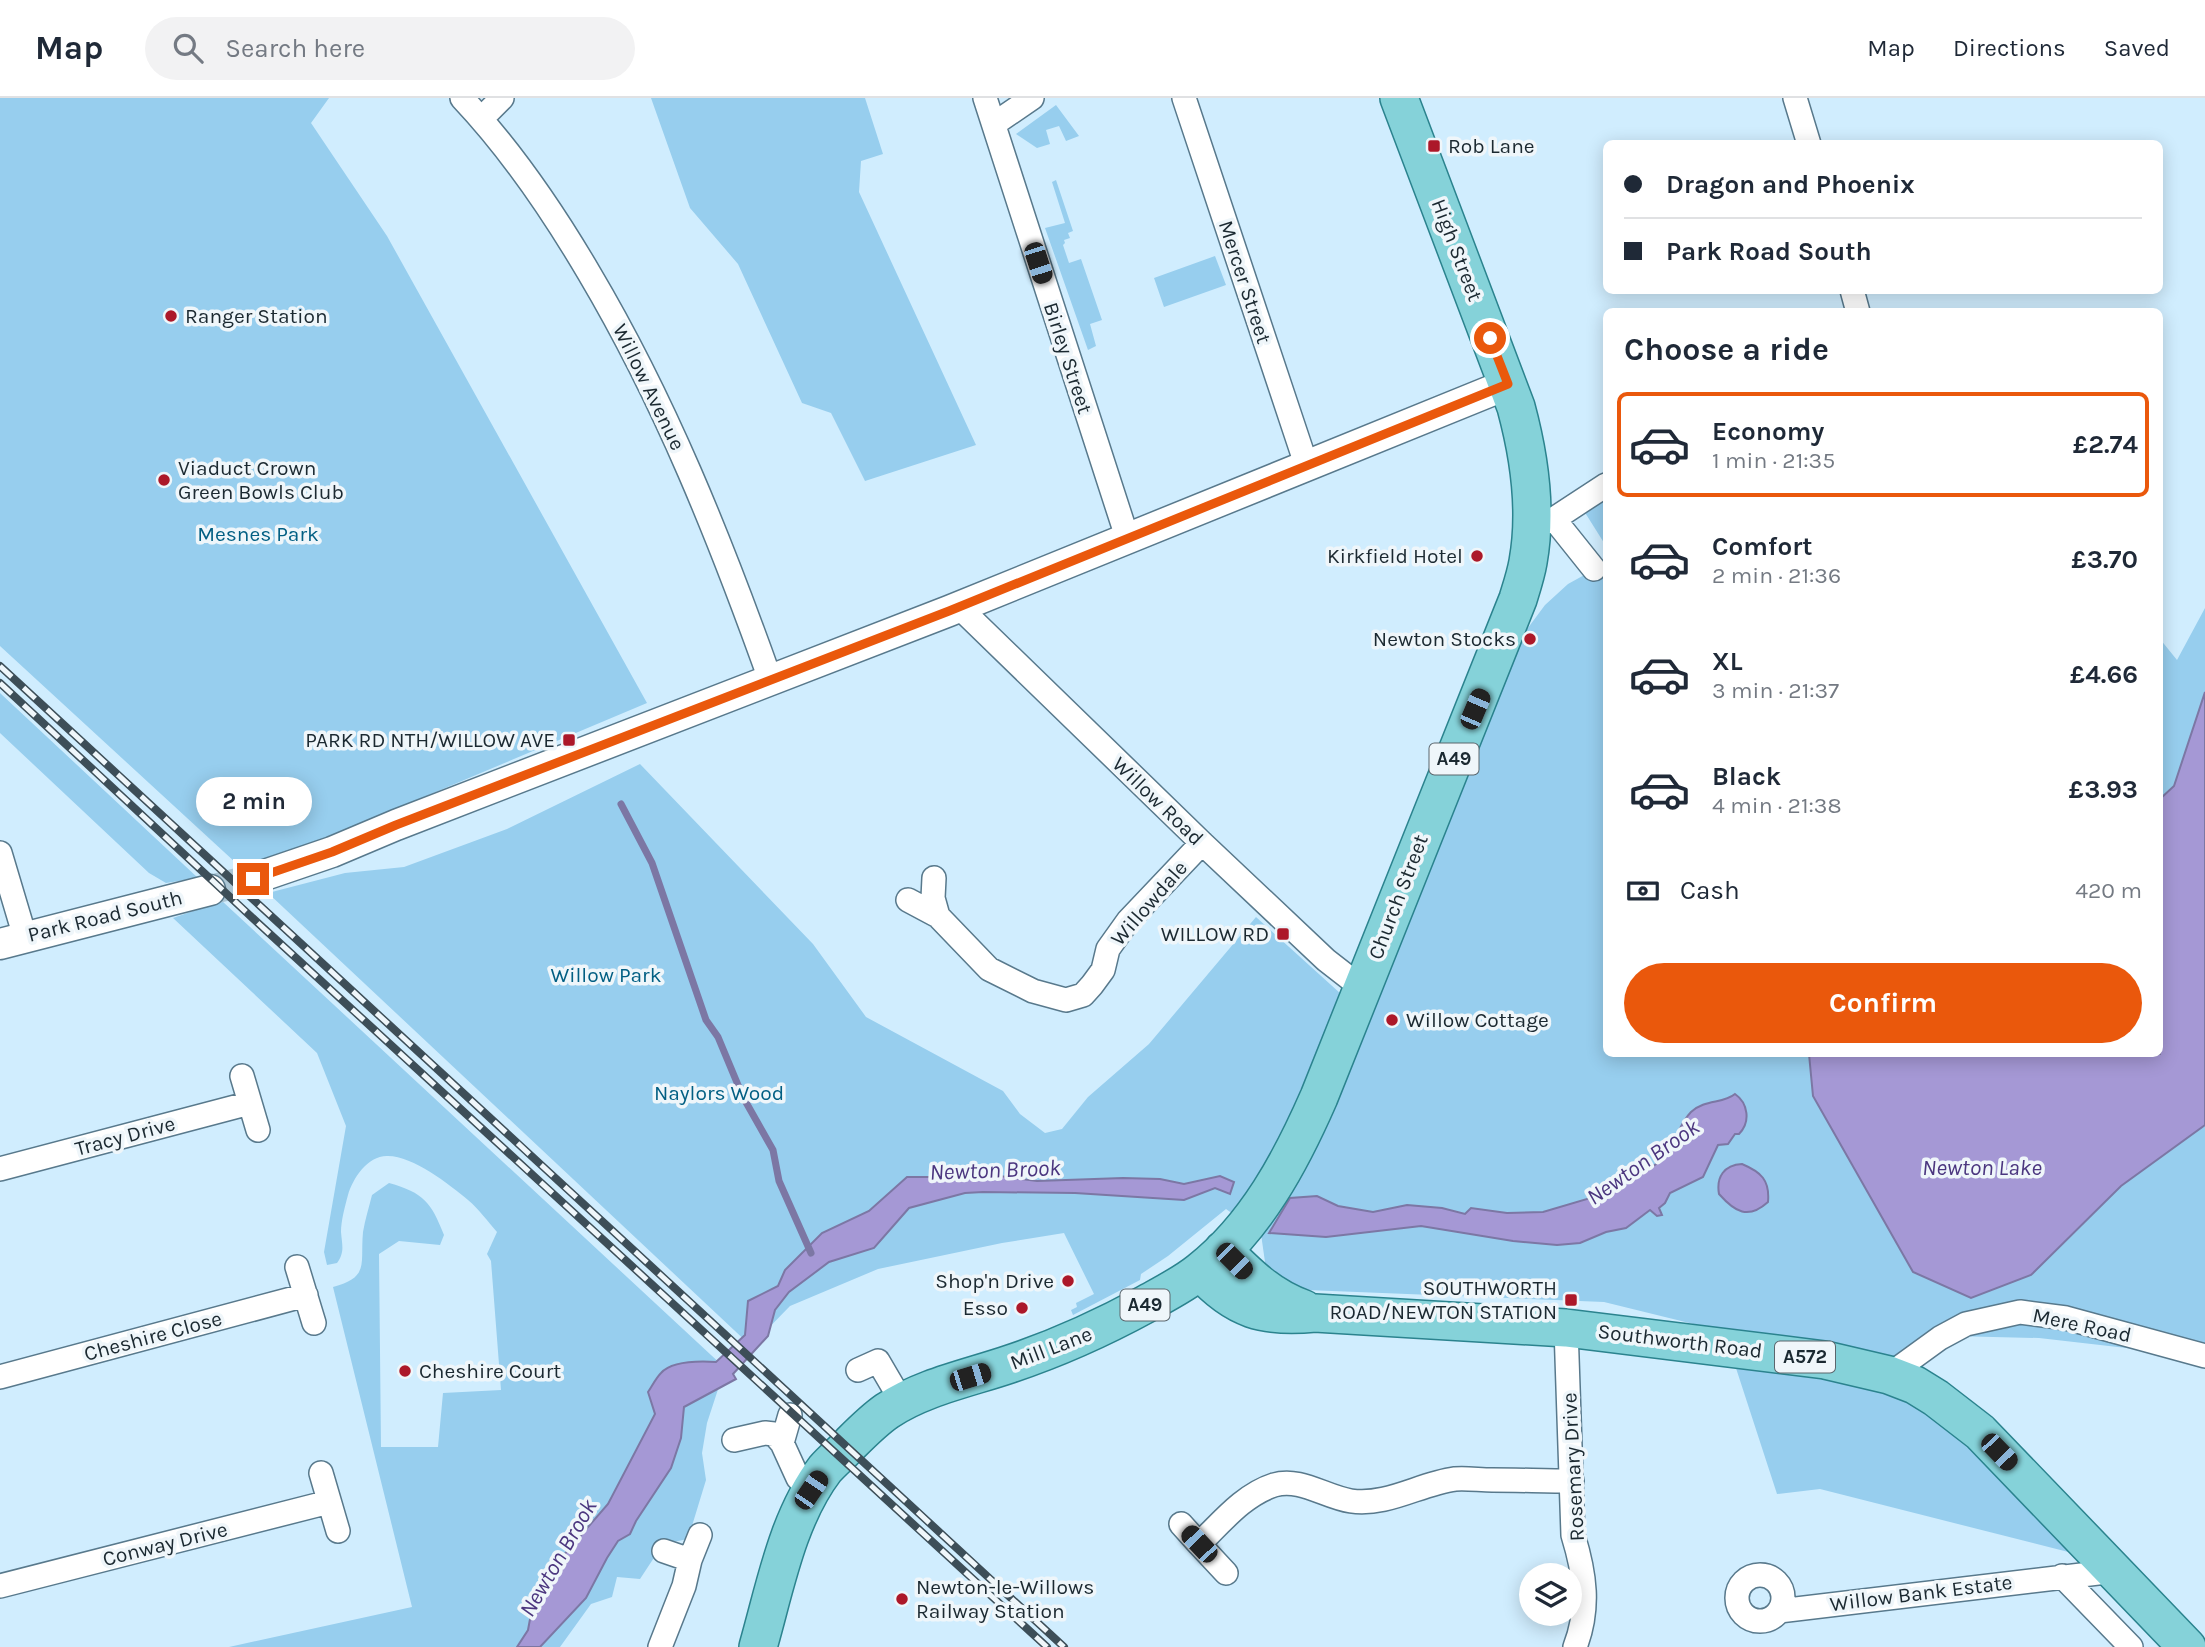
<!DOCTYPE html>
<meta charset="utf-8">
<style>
:root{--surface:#fff;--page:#f2f2f3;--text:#1f2937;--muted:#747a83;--line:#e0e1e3;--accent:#ea580c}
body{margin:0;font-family:Karla,sans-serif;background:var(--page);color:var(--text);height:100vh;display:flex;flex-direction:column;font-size:26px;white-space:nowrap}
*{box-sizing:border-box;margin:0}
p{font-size:23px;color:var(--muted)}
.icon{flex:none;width:38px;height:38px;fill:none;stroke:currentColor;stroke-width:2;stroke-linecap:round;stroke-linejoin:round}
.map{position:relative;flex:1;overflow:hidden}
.details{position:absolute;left:1603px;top:210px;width:560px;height:749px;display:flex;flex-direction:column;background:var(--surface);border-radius:10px;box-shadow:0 4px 18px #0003}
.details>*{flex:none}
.banner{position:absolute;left:1603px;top:42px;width:560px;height:154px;border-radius:10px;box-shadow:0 4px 18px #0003;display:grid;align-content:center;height:154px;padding:0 21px;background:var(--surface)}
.fabs{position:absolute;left:1519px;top:1465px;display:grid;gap:14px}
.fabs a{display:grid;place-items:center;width:63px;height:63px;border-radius:50%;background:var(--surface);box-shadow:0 4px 18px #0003;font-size:35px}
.end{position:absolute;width:32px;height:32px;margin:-16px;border:9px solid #ea580c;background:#fff;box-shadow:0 0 0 4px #fff}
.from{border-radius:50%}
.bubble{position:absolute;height:49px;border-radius:24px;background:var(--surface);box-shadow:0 4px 18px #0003;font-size:23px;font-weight:700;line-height:49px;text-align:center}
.car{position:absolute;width:21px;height:42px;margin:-21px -10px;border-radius:9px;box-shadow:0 0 5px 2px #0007;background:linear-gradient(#222 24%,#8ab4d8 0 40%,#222 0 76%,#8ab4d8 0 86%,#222 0)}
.banner b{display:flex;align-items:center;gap:24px;height:66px;font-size:26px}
.banner b+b{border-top:2px solid var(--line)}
.banner i{width:18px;height:18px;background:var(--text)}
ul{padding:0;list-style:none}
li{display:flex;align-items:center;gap:21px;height:105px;margin:0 14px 10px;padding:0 7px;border:4px solid transparent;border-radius:10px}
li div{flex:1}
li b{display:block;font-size:26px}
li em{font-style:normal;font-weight:700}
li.on{border-color:var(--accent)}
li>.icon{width:63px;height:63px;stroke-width:1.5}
h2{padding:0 21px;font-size:32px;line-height:84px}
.pay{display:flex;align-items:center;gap:18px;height:77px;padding:0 21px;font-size:26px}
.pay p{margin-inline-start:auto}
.cta{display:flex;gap:14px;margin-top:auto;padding:14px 21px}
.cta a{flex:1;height:80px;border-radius:42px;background:var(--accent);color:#fff;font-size:28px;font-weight:700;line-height:80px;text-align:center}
header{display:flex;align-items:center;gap:42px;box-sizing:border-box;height:98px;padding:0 35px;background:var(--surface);border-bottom:2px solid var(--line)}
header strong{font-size:33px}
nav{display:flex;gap:38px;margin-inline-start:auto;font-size:24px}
.search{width:490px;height:63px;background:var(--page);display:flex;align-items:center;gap:18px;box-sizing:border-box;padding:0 24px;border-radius:38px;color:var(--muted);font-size:26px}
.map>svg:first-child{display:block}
.green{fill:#97ceee}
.water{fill:#a598d5;stroke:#7c77a4;stroke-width:2}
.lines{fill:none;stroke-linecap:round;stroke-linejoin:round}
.stream{stroke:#7c77a4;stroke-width:7}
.tertiary-tunnel{stroke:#acc6d5;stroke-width:30;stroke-dasharray:30 15;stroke-linecap:butt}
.minor-casing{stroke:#58798c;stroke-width:26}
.tertiary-casing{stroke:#58798c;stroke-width:33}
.primary-casing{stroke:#2b838e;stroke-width:40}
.minor{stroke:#fff;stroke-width:23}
.tertiary{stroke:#fff;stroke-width:30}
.primary{stroke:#85d2d9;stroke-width:37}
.rail-casing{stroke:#3d4e58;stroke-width:8}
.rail{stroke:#eff6fa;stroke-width:5;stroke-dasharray:16;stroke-linecap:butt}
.route{stroke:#ea580c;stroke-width:9}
.poi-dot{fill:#ac1829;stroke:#eff6fa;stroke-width:2.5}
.labels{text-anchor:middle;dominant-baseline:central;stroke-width:7;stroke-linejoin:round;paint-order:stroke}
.shield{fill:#eff6fa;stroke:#5b666d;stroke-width:2}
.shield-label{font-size:19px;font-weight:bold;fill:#1b2931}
.poi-label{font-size:21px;fill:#1b2931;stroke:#eff6fa;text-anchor:end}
.street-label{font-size:21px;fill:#1b2931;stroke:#eff6fa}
.park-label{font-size:21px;fill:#025f83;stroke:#eff6fa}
.water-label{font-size:23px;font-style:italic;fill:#4b367f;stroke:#eff6fa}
</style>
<header>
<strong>Map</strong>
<div class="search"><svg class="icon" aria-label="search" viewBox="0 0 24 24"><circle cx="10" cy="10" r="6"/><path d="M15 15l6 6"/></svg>Search here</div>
<nav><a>Map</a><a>Directions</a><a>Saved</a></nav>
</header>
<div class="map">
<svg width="2205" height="1549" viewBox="0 0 2205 1549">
<rect width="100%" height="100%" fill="#d0edfe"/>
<path class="green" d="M0,0H329L311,25L387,138L647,605L298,752L264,768L236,765L0,548Z
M651,0H865L883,56L861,63L859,94L976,347L865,383L831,315L802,305L738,166L690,110Z
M1056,7L1079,38L1066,43L1059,28L1046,32L1050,46L1037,50L1016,36Z
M1056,82L1073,133L1068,135L1070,140L1064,142L1065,145L1063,147L1069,165L1081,161L1102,222L1090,226L1096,248L1088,252L1045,130L1065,125L1052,84Z
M1215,158L1226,187L1164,209L1154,180Z
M1606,401V448L1584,413Z
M1606,465V956H1809L1813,998L2031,1177L2121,1088L2205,1027V1259L2039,1240L1952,1238L1896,1296L1931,1307L2084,1458L1820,1391L1777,1396L1734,1264L1730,1235L1604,1204L1307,1192L1288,1186L1266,1171L1261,1136L1226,1111L1168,1158L1141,1176L1140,1182L1073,1217L1071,1212L1077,1209L1076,1205L1094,1196L1064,1135L1002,1145L878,1171L790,1208L751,1248L268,795L345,775L404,769L507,731L640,666L813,846L866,919L1003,993L1020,1016L1045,1035L1062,1031L1088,999L1149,946L1256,819L1362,915L1485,588L1545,507L1568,486Z
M2205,510V594L2174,689L2160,701V541L2177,562Z
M0,595L198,780L166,785L149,775L0,635Z
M222,803L725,1270L707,1325L702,1355L706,1382L688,1441L663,1446L640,1481L617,1479L612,1499L591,1506L560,1549H229L412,1509L333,1189C370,1179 360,1166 363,1134C365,1122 369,1109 372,1097L389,1085C424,1095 431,1104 444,1137L440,1147L399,1143L379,1156L381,1349H438L443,1295L501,1292L491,1163L487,1156L497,1134C488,1124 479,1111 468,1102C449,1086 413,1058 388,1058C368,1057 353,1080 348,1097C345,1108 341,1123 341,1134C342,1147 345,1154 337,1165L327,1167L324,1154L346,1028L317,955L173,820Z"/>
<path class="water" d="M2205,594V1027L2121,1088L2031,1177L1971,1200L1913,1174L1813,998L1809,956H2160V701L2174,688Z
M1735,996C1748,1005 1751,1024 1739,1036H1735L1728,1046L1718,1047L1703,1079L1670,1095L1665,1105L1659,1110L1662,1117L1657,1118L1650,1112L1626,1130L1606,1134L1580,1145L1557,1147L1513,1143L1421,1128L1326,1139L1269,1135L1290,1100L1317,1098L1338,1108L1373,1114L1407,1107L1442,1110L1465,1116L1471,1110L1507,1115L1543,1114L1594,1099C1601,1087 1618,1075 1633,1072C1642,1071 1651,1071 1659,1064C1674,1052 1677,1028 1691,1014C1705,1001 1723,1006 1735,996Z
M1742,1066C1761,1074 1770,1082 1768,1104C1748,1122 1735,1114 1719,1096C1716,1079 1724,1067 1742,1066Z
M985,1076L1037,1083L1123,1080L1160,1081L1184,1086L1220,1078L1234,1084L1230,1096L1215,1090L1184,1102L1075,1095L983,1094L965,1095L909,1110L874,1150L829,1164L789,1194L775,1212L768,1238L733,1276L736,1281L684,1309L681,1340L671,1370L636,1423L630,1436L618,1443L607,1460L586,1500L540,1549H517L528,1532L536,1489L608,1406L655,1316L648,1294C652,1288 656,1280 661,1275C672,1263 700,1263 716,1264L745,1237L748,1203L778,1188L785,1172L822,1135L869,1113L907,1079H954Z"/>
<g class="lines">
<path class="stream" d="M621,706L652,765L706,922L718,939L743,999L773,1052L779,1083L811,1155"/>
<path class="tertiary-tunnel" d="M210,792L253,781"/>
<g class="minor-casing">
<path id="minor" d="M462,0C512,53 552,112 589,175C665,303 720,441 770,581
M985,0L1127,439
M1184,0L1307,369
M1795,0L1809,46
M481,21L502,0
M994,26L1032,0
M1852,192L1858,214
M1554,421L1594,471
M1530,428L1554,421L1606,387
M959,509L1202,745L1326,862L1362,890
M0,755L25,839
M934,780L933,800L938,818L989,871L1033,893L1066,902L1083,897L1092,887L1103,872L1108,851L1128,823L1202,745
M908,802L938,818
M242,978L258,1032
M0,1071L250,1005
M297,1169L314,1225
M1566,1230L1573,1437C1585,1476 1590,1510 1575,1549
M858,1272L878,1263L902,1304
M1889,1277L1940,1240L1966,1226L2020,1214L2066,1220L2205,1258
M0,1279L306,1197
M734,1342L765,1335L774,1336L782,1345L798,1380L811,1392
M782,1345L790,1317
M321,1375L338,1433
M1181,1426L1199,1446
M664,1453L690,1462
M1226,1475L1199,1446C1221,1425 1243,1397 1274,1387C1300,1379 1325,1399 1351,1403C1388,1408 1419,1386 1455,1381C1467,1380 1480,1382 1492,1382C1519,1382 1545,1383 1572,1383
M1737 1500a23 23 0 1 1 46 0a23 23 0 1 1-46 0Z
M2062,1478L2131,1549
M0,1488L329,1404
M1779,1513L2115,1473
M660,1549L684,1488L690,1462L700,1437"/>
</g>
<g class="tertiary-casing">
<path id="tertiary" d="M253,781L332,754L396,727L949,513L1508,286
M0,846L210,792"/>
</g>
<g class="primary-casing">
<path id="primary" d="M1223,1152C1248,1177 1270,1199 1304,1211
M1200,1173C1235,1212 1264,1220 1315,1215L1566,1230L1825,1262L1889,1277L1915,1287L1936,1300L1980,1334L2187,1549
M758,1549C775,1490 787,1421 825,1371C833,1362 843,1354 851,1345C862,1334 874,1322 887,1313C923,1289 969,1280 1010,1266C1058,1250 1102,1230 1146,1206C1164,1196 1184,1186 1200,1173C1256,1129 1291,1063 1319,999L1518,501C1522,488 1526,476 1528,464C1537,414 1529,357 1516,309L1399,0"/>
</g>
<use href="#minor" class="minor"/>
<use href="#tertiary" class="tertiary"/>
<use href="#primary" class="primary"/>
<g class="rail-casing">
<path id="rail" d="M0,568L1064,1549
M0,585L258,825L1047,1549"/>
</g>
<use href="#rail" class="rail"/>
</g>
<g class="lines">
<path class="route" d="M253,781L332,754L396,727L949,513L1508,286L1490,240"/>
</g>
<g class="poi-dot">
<rect x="1427" y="41" width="14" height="14" rx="3.5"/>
<circle cx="171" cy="218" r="7"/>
<circle cx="164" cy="382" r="7"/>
<circle cx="1477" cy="458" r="7"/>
<circle cx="1530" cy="541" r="7"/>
<rect x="562" y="635" width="14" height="14" rx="3.5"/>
<rect x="1276" y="829" width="14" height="14" rx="3.5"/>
<circle cx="1392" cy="922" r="7"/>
<circle cx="1068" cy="1183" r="7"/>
<rect x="1564" y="1195" width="14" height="14" rx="3.5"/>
<circle cx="1022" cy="1210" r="7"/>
<circle cx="405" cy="1273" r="7"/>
<circle cx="902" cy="1501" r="7"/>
</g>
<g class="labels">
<g class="shield">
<rect x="1429.5" y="645.5" width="49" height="31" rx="5"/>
<rect x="1120.5" y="1191.5" width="49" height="31" rx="5"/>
<rect x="1775" y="1243.5" width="60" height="31" rx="5"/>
</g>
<g class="shield-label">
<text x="1454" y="661">A49</text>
<text x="1145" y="1207">A49</text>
<text x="1805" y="1259">A572</text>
</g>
<g class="poi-label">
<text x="1448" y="48" text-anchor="start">Rob Lane</text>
<text x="185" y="218" text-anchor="start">Ranger Station</text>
<text x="178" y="370" text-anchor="start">Viaduct Crown<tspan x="178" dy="24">Green Bowls Club</tspan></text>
<text x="1463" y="458">Kirkfield Hotel</text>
<text x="1516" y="541">Newton Stocks</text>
<text x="555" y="642">PARK RD NTH/WILLOW AVE</text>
<text x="1269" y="836">WILLOW RD</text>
<text x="1406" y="922" text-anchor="start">Willow Cottage</text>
<text x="1054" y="1183">Shop'n Drive</text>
<text x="1557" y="1190">SOUTHWORTH<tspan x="1557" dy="24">ROAD/NEWTON STATION</tspan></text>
<text x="1008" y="1210">Esso</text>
<text x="419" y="1273" text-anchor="start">Cheshire Court</text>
<text x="916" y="1489" text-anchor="start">Newton-le-Willows<tspan x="916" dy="24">Railway Station</tspan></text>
</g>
<g class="street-label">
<text transform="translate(1457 152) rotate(69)">High Street</text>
<text transform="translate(1245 184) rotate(72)">Mercer Street</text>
<text transform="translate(1068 260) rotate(72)">Birley Street</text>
<text transform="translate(649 289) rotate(64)">Willow Avenue</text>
<text transform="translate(1158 703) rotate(44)">Willow Road</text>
<text transform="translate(1398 799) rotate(-69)">Church Street</text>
<text transform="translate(1149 805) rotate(-49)">Willowdale</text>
<text transform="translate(105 818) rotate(-14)">Park Road South</text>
<text transform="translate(125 1038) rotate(-15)">Tracy Drive</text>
<text transform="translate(2082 1227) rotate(12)">Mere Road</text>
<text transform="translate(153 1238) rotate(-15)">Cheshire Close</text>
<text transform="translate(1680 1243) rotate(7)">Southworth Road</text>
<text transform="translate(1051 1250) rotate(-21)">Mill Lane</text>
<text transform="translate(1573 1369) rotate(-93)">Rosemary Drive</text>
<text transform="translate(165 1446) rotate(-14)">Conway Drive</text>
<text transform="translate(1921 1495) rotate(-7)">Willow Bank Estate</text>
</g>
<g class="park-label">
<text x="258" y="436">Mesnes Park</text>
<text x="606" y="877">Willow Park</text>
<text x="719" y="995">Naylors Wood</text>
</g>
<g class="water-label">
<text transform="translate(1643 1064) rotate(-35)">Newton Brook</text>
<text x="1982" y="1069">Newton Lake</text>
<text transform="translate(995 1072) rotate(-2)">Newton Brook</text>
<text transform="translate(558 1460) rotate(-60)">Newton Brook</text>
</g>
</g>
</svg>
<div class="fabs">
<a><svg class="icon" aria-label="layers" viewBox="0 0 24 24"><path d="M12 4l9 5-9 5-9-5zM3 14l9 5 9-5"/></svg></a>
</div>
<i class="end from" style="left:1490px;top:240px"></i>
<i class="end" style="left:253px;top:781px"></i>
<div class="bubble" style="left:196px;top:679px;width:116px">2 min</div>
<i class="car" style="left:1038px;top:165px;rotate:162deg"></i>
<i class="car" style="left:1475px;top:611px;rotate:23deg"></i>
<i class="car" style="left:1234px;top:1163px;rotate:135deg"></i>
<i class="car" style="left:970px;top:1279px;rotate:73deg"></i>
<i class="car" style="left:1999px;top:1354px;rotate:136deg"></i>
<i class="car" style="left:811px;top:1392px;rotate:34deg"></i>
<i class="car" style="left:1199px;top:1446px;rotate:317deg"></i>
<div class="banner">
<b><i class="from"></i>Dragon and Phoenix</b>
<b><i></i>Park Road South</b>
</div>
<section class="details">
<h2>Choose a ride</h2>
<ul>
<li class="on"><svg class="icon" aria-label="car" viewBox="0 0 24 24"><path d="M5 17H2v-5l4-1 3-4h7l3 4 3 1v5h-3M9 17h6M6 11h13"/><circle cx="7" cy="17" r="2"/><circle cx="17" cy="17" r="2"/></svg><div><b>Economy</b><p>1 min · 21:35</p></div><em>£2.74</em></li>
<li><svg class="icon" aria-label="car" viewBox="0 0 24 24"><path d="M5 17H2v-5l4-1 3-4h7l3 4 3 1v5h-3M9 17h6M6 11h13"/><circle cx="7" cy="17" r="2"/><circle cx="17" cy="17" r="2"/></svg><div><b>Comfort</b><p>2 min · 21:36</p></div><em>£3.70</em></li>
<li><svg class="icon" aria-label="car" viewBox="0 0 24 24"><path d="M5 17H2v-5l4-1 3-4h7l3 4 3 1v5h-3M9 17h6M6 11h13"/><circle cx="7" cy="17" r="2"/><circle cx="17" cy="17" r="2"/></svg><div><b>XL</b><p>3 min · 21:37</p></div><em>£4.66</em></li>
<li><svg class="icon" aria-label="car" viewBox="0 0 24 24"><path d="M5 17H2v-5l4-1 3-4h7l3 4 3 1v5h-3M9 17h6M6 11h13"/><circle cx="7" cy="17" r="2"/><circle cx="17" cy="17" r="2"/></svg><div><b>Black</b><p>4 min · 21:38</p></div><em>£3.93</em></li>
</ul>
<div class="pay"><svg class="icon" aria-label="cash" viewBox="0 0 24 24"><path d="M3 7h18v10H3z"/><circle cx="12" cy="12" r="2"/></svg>Cash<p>420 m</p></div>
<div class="cta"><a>Confirm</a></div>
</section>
</div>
